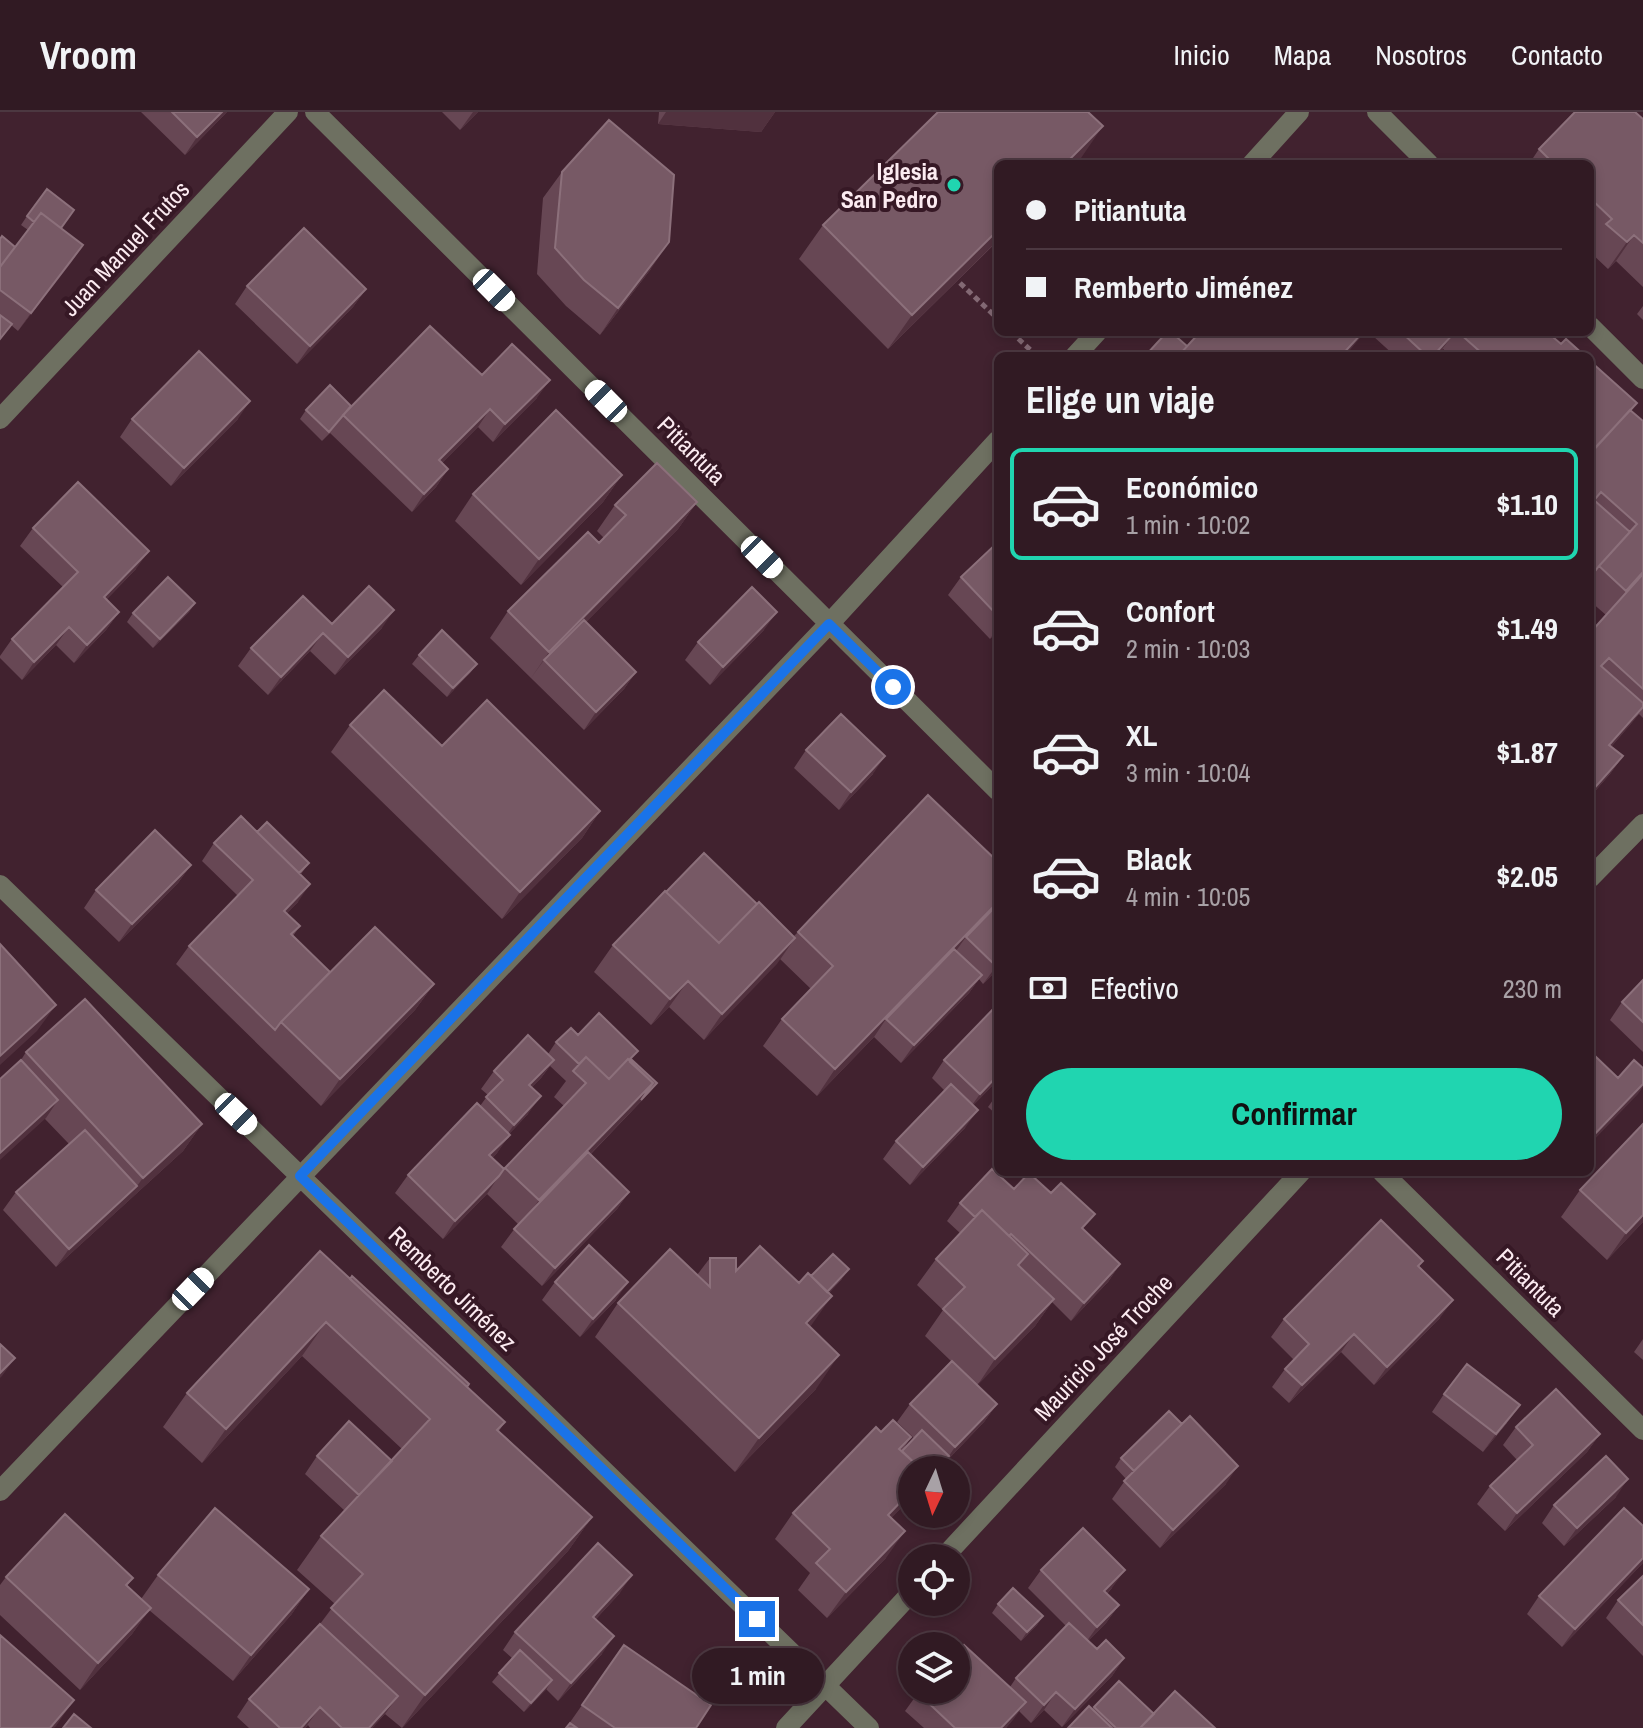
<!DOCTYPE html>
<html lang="es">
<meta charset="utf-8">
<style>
:root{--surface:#311a23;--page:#39232b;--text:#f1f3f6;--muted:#a8a1a6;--line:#4c3841;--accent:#20d5b0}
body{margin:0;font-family:"Archivo Narrow",sans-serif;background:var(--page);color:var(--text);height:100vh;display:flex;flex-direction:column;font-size:30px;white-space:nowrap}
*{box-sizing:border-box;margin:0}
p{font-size:26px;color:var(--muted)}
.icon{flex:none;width:44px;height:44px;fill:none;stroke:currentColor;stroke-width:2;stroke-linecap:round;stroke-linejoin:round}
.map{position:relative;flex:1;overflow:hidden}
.details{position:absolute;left:994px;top:240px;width:600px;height:824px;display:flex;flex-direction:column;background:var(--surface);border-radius:12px;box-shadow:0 4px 12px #0003,0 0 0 2px var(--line)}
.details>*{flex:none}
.banner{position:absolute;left:994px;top:48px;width:600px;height:176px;border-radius:12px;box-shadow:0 4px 12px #0003,0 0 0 2px var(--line);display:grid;align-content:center;height:176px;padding:0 32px;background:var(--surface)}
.needle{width:52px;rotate:184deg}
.fabs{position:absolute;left:898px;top:1344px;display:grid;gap:16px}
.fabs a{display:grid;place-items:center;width:72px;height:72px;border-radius:50%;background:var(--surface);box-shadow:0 4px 12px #0003,0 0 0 2px var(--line);font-size:40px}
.end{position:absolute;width:36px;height:36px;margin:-18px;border:10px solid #1a73e8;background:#fff;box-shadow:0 0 0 4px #fff}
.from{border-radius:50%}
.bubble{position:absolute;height:56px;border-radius:28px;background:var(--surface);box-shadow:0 4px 12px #0003,0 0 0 2px var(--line);font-size:26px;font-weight:700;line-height:56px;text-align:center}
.car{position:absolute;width:24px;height:48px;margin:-24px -12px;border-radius:10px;box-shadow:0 0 6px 2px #0007;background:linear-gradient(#fff 24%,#345 0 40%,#fff 0 76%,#345 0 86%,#fff 0)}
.banner b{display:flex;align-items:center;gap:28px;height:76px;font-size:30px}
.banner b+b{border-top:2px solid var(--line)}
.banner i{width:20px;height:20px;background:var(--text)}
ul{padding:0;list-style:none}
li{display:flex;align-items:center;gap:24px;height:112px;margin:0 16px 12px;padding:0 16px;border:4px solid transparent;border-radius:12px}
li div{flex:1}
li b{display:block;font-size:30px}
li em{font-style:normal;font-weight:700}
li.on{border-color:var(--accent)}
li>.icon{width:72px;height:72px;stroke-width:1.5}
h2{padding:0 32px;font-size:36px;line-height:96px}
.pay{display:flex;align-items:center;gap:20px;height:88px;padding:0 32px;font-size:30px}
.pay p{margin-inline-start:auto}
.button{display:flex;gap:16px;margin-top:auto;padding:16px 32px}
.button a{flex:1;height:92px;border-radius:48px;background:var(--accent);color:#111;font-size:32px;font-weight:700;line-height:92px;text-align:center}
header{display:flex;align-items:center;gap:48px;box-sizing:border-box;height:112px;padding:0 40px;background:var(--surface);border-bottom:2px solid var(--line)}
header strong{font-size:38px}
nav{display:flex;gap:44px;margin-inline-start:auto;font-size:28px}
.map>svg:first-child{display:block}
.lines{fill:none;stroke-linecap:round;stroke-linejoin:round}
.path{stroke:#836974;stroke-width:5;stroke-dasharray:6 4;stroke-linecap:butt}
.minor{stroke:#6e7061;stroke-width:20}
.wall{fill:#674754;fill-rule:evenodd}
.shaded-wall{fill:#51313e}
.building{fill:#775965;stroke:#8c707b;stroke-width:2}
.route{stroke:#1a73e8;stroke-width:10}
.poi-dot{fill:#20d5b0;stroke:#361825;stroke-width:3}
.labels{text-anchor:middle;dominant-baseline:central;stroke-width:8;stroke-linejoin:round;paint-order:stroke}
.poi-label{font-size:24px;font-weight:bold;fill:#fcebf1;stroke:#361825;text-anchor:end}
.street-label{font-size:24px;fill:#fcebf1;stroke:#361825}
</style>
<header>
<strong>Vroom</strong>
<nav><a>Inicio</a><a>Mapa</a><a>Nosotros</a><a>Contacto</a></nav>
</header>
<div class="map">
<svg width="1643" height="1616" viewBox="0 0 1643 1616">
<rect width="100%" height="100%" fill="#41222f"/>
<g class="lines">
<path class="path" d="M960,171L998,207
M1011,220L1037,244"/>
<path class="minor" d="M315,0L998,679
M1377,0L1429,52
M1252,52L1299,0
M1590,214L1643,267
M1075,244L1097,220
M0,307L288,0
M1590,766L1643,712
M0,773L869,1616
M1382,1060L1643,1318
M0,1379L829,512L998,328
M943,1446L1301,1060
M786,1616L912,1480"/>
</g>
<path class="wall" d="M141,0H227L185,43Z
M442,0H478L460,18Z
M659,0H775L761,20L658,12Z
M1643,7V175L1616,149L1608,157L1590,140V135L1592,132L1590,130V52H1529L1539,37Z
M1079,49L888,237L799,147L823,113Z
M562,60L651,157L600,223L566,194L537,162L543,86Z
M27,104L61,116L83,133L18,219L11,213L0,228V127L15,135L28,118L21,113Z
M247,174L366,177L353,195L297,252L235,192Z
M1643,194V208L1637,202Z
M1376,220H1547L1561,232L1585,244H1452L1443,237L1437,244H1395L1373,224Z
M1590,249L1637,291L1631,299L1643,309V606L1639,602L1611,635L1623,644L1610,662L1590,685V521L1606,503L1590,489Z
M482,263L537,286L493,330L478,315L442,351L448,357L436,375L412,400L330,321L322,329L300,307L306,298L351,294Z
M132,307H238L171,374L120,325Z
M622,363L603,390L521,473L455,409L473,382Z
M697,390L678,417L586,510L636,560L624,577L584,618L490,526L508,499L604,426L597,419L615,393Z
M33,416L136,457L106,488L119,500L106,518L74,551L56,533L22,568L0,546V544L12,527L63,475L20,434Z
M998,430V519L990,527L948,483L961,465Z
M195,491L189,500L153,536L127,510L133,501Z
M332,512L382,516L335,563L310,539L268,583L238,554L251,536Z
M764,518L710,573L685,548L698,530Z
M419,543L477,552L470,561L447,585L412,552Z
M350,613L442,634L600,699L582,726L502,807L331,640Z
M806,638L873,662L839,698L794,656Z
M257,720L309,751L301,762L298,790L287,801L300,814L293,824L330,860L434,872L415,898L321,994L176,852L189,834L238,784L202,749L214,731Z
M998,750V857L983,872L979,867L969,881L901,951L874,925L817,984L763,934L782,907L811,877L780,847L704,928L669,895L651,913L594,860L613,833L666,780L757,792L794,824L798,820Z
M191,753L178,771L119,830L84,796L96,778Z
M1643,868V940L1610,908L1622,890Z
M998,892V968L973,993L965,1016L910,1073L883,1047L896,1029L945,979L932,966L944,948Z
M578,923L632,948L657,971L650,980L590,1043L629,1080L617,1097L542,1174L501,1135L518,1112L487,1082L443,1127L395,1081L408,1063L480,994L488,983L481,977L494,959L548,942L556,930ZM550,954L566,969L554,985L564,994L504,1057L492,1046L497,1041L509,1022L528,1002L532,975L541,966Z
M26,940L202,1012L183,1039L56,1155L3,1098L16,1080L69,1032L45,1007L21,948Z
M998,981V1004L988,995Z
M1643,1012V1110L1607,1148L1561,1105L1580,1078Z
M1014,1077L1084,1118L1120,1152L1108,1170L1071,1209L1052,1190L1035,1214L977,1273L997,1292L984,1310L938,1358H912V1385L891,1406L886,1446L827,1506L798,1478L810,1461L775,1427L793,1401L881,1320L911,1325L902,1339L914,1326L897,1310L910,1292L951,1249L925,1224L943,1198L917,1173L936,1147L960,1121L947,1109L960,1091Z
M320,1139L505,1310L499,1319L592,1405L568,1439L402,1616L385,1602L372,1616H310L308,1613L305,1616H249L237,1605L249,1587L320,1512L335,1492L297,1458L321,1424L345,1399L305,1362L317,1344L392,1349L402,1337L302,1244L202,1351L163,1315L187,1281Z
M710,1146L736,1159L799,1171L811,1164L842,1167L829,1181L810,1215L816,1277L735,1360L595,1225L618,1191L697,1163Z
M1423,1149L1419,1154L1440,1206L1374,1273L1341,1240L1289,1291L1272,1275L1285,1257L1294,1248L1271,1225L1284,1207Z
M555,1170L616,1188L580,1225L542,1188Z
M1643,1227V1248L1634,1240Z
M1444,1282L1507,1311L1483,1340L1432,1300Z
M1516,1315L1600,1322L1587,1340L1505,1419L1477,1392L1490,1374L1517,1348L1503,1333Z
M1121,1346L1226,1372L1160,1436L1112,1387L1126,1367L1115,1355Z
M1616,1385L1564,1434L1542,1411L1554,1393Z
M1643,1451L1562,1535L1527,1502L1539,1484Z
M1041,1458L1112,1476L1107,1482L1119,1493L1106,1511L1088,1529L1097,1537L1124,1546L1112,1564L1062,1615L1044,1598L1031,1611L1019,1599L1006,1616H924L905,1599L918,1581L1010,1575L1016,1566L1066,1514L1028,1476Z
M158,1463L309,1477L291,1503L233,1569L149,1498L132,1522L80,1578L0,1503V1473L6,1465L133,1466L127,1474L141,1487Z
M1643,1464V1544L1606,1506L1618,1488Z
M620,1481L596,1507L602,1542L558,1589L546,1577L524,1600L492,1570L512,1546L503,1538L515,1520Z
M998,1492L1043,1504L1037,1513L1021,1529L992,1501Z
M624,1533L696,1616H566Z
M1094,1595L1154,1602L1215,1616H1068Z"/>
<path class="shaded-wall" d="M222,0H227L185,43L197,25Z
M473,0H478L460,18Z
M666,0H775L761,20L658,12Z
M1103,14L1079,49L1075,52H1065Z
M998,118V128L888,237L912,203Z
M1634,123L1616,149L1608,157L1627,130Z
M669,130L651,157L600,223L618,196Z
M83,133L71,151L18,219L31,201Z
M366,177L353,195L297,252L310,234Z
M1363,220H1365L1345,244H1341Z
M1455,220L1437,244H1433Z
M550,268L537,286L493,330L505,312Z
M250,289L238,307L171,374L184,356Z
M490,297L478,315L427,366L439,348Z
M448,357L436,375L412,400L424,382Z
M622,363L603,390L521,473L539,447Z
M697,390L678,417L546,551L544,548L531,566L549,540Z
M149,439L136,457L91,503L104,485Z
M195,491L189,500L153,536L160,527Z
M394,498L382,516L335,563L348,545Z
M119,500L106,518L74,551L87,533Z
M777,500L764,518L710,573L723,555Z
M69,515L56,533L22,568L34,550Z
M998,515V519L990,527Z
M323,521L310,539L268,583L281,565Z
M477,552L470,561L447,585L453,576Z
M636,560L624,577L584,618L596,600Z
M1643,595L1632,611L1597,651L1609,633Z
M885,644L873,662L839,698L851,680Z
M1623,644L1610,662L1590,685V681Z
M600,699L582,726L502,807L520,780Z
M191,753L178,771L119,830L132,812Z
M310,772L298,790L272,817L284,799Z
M998,790V797L966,825L953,843L886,907L874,925L817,984L835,957Z
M795,826L777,852L704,928L722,902Z
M998,852V857L983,872Z
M982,863L969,881L901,951L914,933Z
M688,869L669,895L651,913L670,887Z
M434,872L415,898L321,994L340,967Z
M56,893L37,919L0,953V944Z
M554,948L541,966L517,991L529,973Z
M998,963V968L967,1000L980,982Z
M653,971H657L650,980L520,1115L539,1088Z
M1643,972V975L1638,982L1590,1032V1027Z
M541,984L528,1002L501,1031L514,1013Z
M58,988L46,1006L0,1048V1041Z
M978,998L965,1016L910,1073L923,1055Z
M202,1012L183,1039L56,1155L69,1137L137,1074L143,1066Z
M510,1023L497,1041L476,1061L489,1043Z
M499,1064L487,1082L443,1127L455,1109Z
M629,1080L617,1097L542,1174L555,1156Z
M1643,1103V1110L1607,1148L1626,1121Z
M1120,1152L1108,1170L1071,1209L1084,1191Z
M849,1157L842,1167L800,1211L807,1202Z
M628,1170L616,1188L580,1225L593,1207Z
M832,1184L808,1218L806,1211Z
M1054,1187L1035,1214L977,1274L995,1247Z
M1453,1188L1440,1206L1374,1273L1387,1255Z
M326,1210L302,1244L202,1351L226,1317Z
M1354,1222L1341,1240L1289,1291L1302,1273Z
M839,1243L816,1277L735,1360L759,1326Z
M15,1246L2,1264L0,1266V1261Z
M997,1292L984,1310L938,1358H935L949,1344L955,1335Z
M1520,1293L1507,1311L1483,1340L1496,1322Z
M1600,1322L1587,1340L1505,1419L1517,1401Z
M1238,1354L1226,1372L1160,1436L1173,1418Z
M1628,1367L1616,1385L1564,1434L1577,1416Z
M912,1378V1384L908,1389L869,1429L888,1403Z
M592,1405L568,1439L402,1616L425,1583Z
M905,1419L886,1446L827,1506L846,1480Z
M1643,1446V1451L1562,1535L1575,1517Z
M1125,1458L1112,1476L1092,1497L1104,1479Z
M632,1463L620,1481L581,1523L593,1505Z
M309,1477L291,1503L233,1569L251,1543Z
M1119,1493L1106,1511L1084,1533L1097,1515Z
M151,1496L132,1522L80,1578L98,1551Z
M1043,1504L1037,1513L1021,1529L1027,1520Z
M614,1524L602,1542L558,1589L571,1571Z
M1124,1546L1112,1564L1062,1615L1075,1597Z
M552,1568L546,1578L524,1600L531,1591Z
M1056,1580L1044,1598L1031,1611L1044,1593Z
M398,1584L385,1602L372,1616H369Z
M74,1588L56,1614L54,1616H50Z
M1026,1590L1013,1608L1006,1616H1001Z
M320,1595L305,1616H301Z"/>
<path class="building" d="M172,0H222L197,25Z
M938,0H1088L1103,14L1065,52H998V118L912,203L823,113Z
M1575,0H1635L1643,7V131L1634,123L1627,130L1606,112L1612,107L1590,86V52H1554L1539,37Z
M609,8L674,63L669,130L618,196L584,168L555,136L562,60Z
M47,77L74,98L61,116L41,101L34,110L27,104Z
M41,101L83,133L31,201L0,178V155Z
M304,116L366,177L310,234L247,174Z
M2,124L15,135L0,155V127Z
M0,203L12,212L0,227Z
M430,214L482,263L512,232L550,268L505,312L490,297L439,348L448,357L424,382L343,303Z
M1167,220H1171L1187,234L1179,244H1147L1146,243Z
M1200,220H1363L1341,244H1183L1180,242Z
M1401,220H1455L1433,244H1427Z
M1458,220H1547L1561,232L1566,227L1585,244H1485Z
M199,239L250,289L184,356L132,307Z
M1590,249L1637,291L1592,339L1590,337Z
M330,273L351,294L329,320L306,298Z
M556,298L622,363L539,447L473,382Z
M1630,298L1643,309V460L1626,479L1599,454L1637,412L1601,380L1590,393V342Z
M657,351L697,390L549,540L508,499L588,420L599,431L626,403L615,393Z
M78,370L149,439L104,485L119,500L87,533L69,515L34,550L12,527L78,460L33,416Z
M1595,389L1630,420L1599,454L1593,462L1590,460V394Z
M998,430V504L961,465Z
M1643,462V577L1609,546L1601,554L1643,591V595L1609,633L1623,644L1591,680L1590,521Z
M168,465L195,491L160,527L133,501Z
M369,474L394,498L348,545L323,521L281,565L251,536L303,484L332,512Z
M752,475L777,500L723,555L698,530Z
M584,508L636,560L596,600L544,548Z
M442,518L477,552L453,576L419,543Z
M384,578L442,634L487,588L600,699L520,780L350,613Z
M841,602L885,644L851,680L806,638Z
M928,683L998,750V790L835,957L782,907L833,854L798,820Z
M241,704L310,772L284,799L300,814L291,822L330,860L281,910L275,918L189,834L253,768L214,731Z
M267,710L309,751L299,761L257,720Z
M155,718L191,753L132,812L96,778Z
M704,741L757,792L719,831L666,780Z
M665,779L719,831L759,790L795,826L722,902L688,869L670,887L613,833Z
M998,792V852L996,854L966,825Z
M375,815L434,872L340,967L281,910Z
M0,832L56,893L0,944Z
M954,837L982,863L914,933L886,907Z
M1643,868V910L1622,890Z
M85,887L202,1012L143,1066L26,940Z
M998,892V963L980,982L944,948Z
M599,901L638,939L629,948L628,947L609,967L586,945L579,952L556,930L571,916L578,923Z
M528,923L554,948L529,973L541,984L514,1013L486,985L503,968L494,959Z
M1594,943L1618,966L1634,948L1643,956V972L1590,1027V947Z
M586,945L609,967L628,947L653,971L539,1088L505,1056L586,971L573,959Z
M21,948L58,988L0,1041V967Z
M632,948L657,971L641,988L653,971L630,950Z
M951,972L978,998L923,1055L896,1029Z
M477,991L510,1023L489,1043L504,1057L499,1064L455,1109L408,1063Z
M1643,1012V1103L1626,1121L1580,1078Z
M85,1018L137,1074L69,1137L16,1080Z
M588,1040L629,1080L555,1156L514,1117Z
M992,1057L1014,1077L1029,1061L1051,1081L1061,1071L1095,1102L1082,1116L1120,1152L1084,1191L1011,1122L1009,1124L982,1098L975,1105L960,1091Z
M982,1098L1028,1142L1018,1153L1054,1187L995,1247L943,1197L965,1175L936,1147Z
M1381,1108L1423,1149L1418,1154L1453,1188L1387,1255L1354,1222L1302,1273L1285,1257L1309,1232L1284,1207Z
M589,1133L628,1170L593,1207L555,1170Z
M760,1134L799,1171L808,1161L832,1184L806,1211L839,1243L759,1326L618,1191L670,1137L710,1175V1146H736V1159Z
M320,1139L505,1310L497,1318L592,1405L425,1583L331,1496L363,1462L321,1424L430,1307L326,1210L226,1317L187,1281Z
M833,1142L849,1157L827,1180L811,1164Z
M352,1164L469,1272L467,1275L350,1167Z
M0,1232L15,1246L0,1261Z
M952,1249L997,1292L955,1335L910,1292Z
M1467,1252L1520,1293L1496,1322L1444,1282Z
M1556,1277L1600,1322L1517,1401L1490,1374L1533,1333L1516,1315Z
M1169,1299L1182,1312L1134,1359L1121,1346Z
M1190,1304L1238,1354L1173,1418L1124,1369Z
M893,1308L911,1325L899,1337L922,1358H912V1378L888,1403L905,1419L846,1480L816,1451L830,1437L793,1401L876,1315L881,1320Z
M349,1309L392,1349L359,1383L317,1344Z
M922,1318L949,1344L935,1358H922L902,1339Z
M1606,1344L1628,1367L1577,1416L1554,1393Z
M215,1396L309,1477L251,1543L158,1463Z
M1624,1396L1643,1414V1446L1575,1517L1539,1484Z
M65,1402L133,1466L126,1473L151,1496L98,1551L6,1465Z
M1083,1416L1125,1458L1104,1479L1119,1493L1097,1515L1041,1458Z
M598,1431L632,1463L593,1505L614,1524L571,1571L515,1520Z
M1643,1464V1513L1618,1488Z
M1013,1476L1043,1504L1027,1520L998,1492Z
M1069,1511L1097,1537L1106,1528L1124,1546L1075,1597L1056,1580L1044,1593L1016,1566Z
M320,1512L398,1584L369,1616H342L320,1595L301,1616H280L249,1587Z
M0,1523L74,1588L50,1616H0Z
M624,1533L711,1593L696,1616H615L582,1593Z
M964,1533L1026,1590L1001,1616H955L918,1581L920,1578H956V1541Z
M520,1538L552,1568L531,1591L499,1561Z
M1119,1569L1154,1602L1140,1616H1116L1094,1595Z
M1175,1579L1215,1616H1140Z
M1089,1594L1112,1616H1068Z
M74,1602L91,1616H63Z
M570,1611L577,1616H566Z"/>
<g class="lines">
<path class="route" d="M757,1507L300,1064L829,512L893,575"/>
</g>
<circle class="poi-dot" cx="954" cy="73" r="8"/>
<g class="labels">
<g class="poi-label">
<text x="938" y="59">Iglesia<tspan x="938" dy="28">San Pedro</tspan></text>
</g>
<g class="street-label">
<text transform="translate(125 136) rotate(-47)">Juan Manuel Frutos</text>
<text transform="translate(692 338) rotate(45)">Pitiantuta</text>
<text transform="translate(1531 1170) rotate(45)">Pitiantuta</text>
<text transform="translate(453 1176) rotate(44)">Remberto Jiménez</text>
<text transform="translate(1103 1235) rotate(-47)">Mauricio José Troche</text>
</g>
</g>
</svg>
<div class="fabs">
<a><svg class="needle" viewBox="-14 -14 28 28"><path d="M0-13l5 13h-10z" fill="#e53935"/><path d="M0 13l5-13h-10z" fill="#a8a1a6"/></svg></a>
<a><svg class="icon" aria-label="locate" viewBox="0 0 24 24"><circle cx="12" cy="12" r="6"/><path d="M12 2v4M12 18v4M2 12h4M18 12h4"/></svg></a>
<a><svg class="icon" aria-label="layers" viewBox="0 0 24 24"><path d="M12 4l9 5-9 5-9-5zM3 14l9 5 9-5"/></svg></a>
</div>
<i class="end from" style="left:893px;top:575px"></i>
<i class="end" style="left:757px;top:1507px"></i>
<div class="bubble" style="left:692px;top:1536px;width:132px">1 min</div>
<i class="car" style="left:494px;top:178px;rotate:135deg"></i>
<i class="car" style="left:606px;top:289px;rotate:315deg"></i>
<i class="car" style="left:762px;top:445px;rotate:135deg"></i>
<i class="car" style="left:236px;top:1002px;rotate:134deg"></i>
<i class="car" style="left:193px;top:1177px;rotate:44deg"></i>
<div class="banner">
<b><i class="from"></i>Pitiantuta</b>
<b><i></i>Remberto Jiménez</b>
</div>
<section class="details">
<h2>Elige un viaje</h2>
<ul>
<li class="on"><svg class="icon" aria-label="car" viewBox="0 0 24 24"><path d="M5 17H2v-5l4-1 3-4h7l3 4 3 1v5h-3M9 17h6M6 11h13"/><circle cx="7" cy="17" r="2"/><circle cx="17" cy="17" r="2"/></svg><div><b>Económico</b><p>1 min · 10:02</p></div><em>$1.10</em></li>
<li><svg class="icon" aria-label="car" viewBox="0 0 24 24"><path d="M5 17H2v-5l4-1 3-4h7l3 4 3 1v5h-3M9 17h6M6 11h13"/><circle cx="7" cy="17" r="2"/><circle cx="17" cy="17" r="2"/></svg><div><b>Confort</b><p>2 min · 10:03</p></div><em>$1.49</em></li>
<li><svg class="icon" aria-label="car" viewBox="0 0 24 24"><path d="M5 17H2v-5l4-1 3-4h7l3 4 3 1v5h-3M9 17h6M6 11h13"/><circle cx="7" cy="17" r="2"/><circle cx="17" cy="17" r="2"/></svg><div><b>XL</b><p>3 min · 10:04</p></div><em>$1.87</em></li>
<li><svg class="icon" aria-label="car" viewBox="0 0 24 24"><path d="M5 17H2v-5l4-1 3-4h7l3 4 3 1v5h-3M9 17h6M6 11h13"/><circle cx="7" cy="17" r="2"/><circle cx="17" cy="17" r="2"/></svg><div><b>Black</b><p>4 min · 10:05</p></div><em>$2.05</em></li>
</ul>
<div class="pay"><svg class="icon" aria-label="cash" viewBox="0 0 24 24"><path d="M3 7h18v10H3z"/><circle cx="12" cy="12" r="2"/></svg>Efectivo<p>230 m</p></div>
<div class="button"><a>Confirmar</a></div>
</section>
</div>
